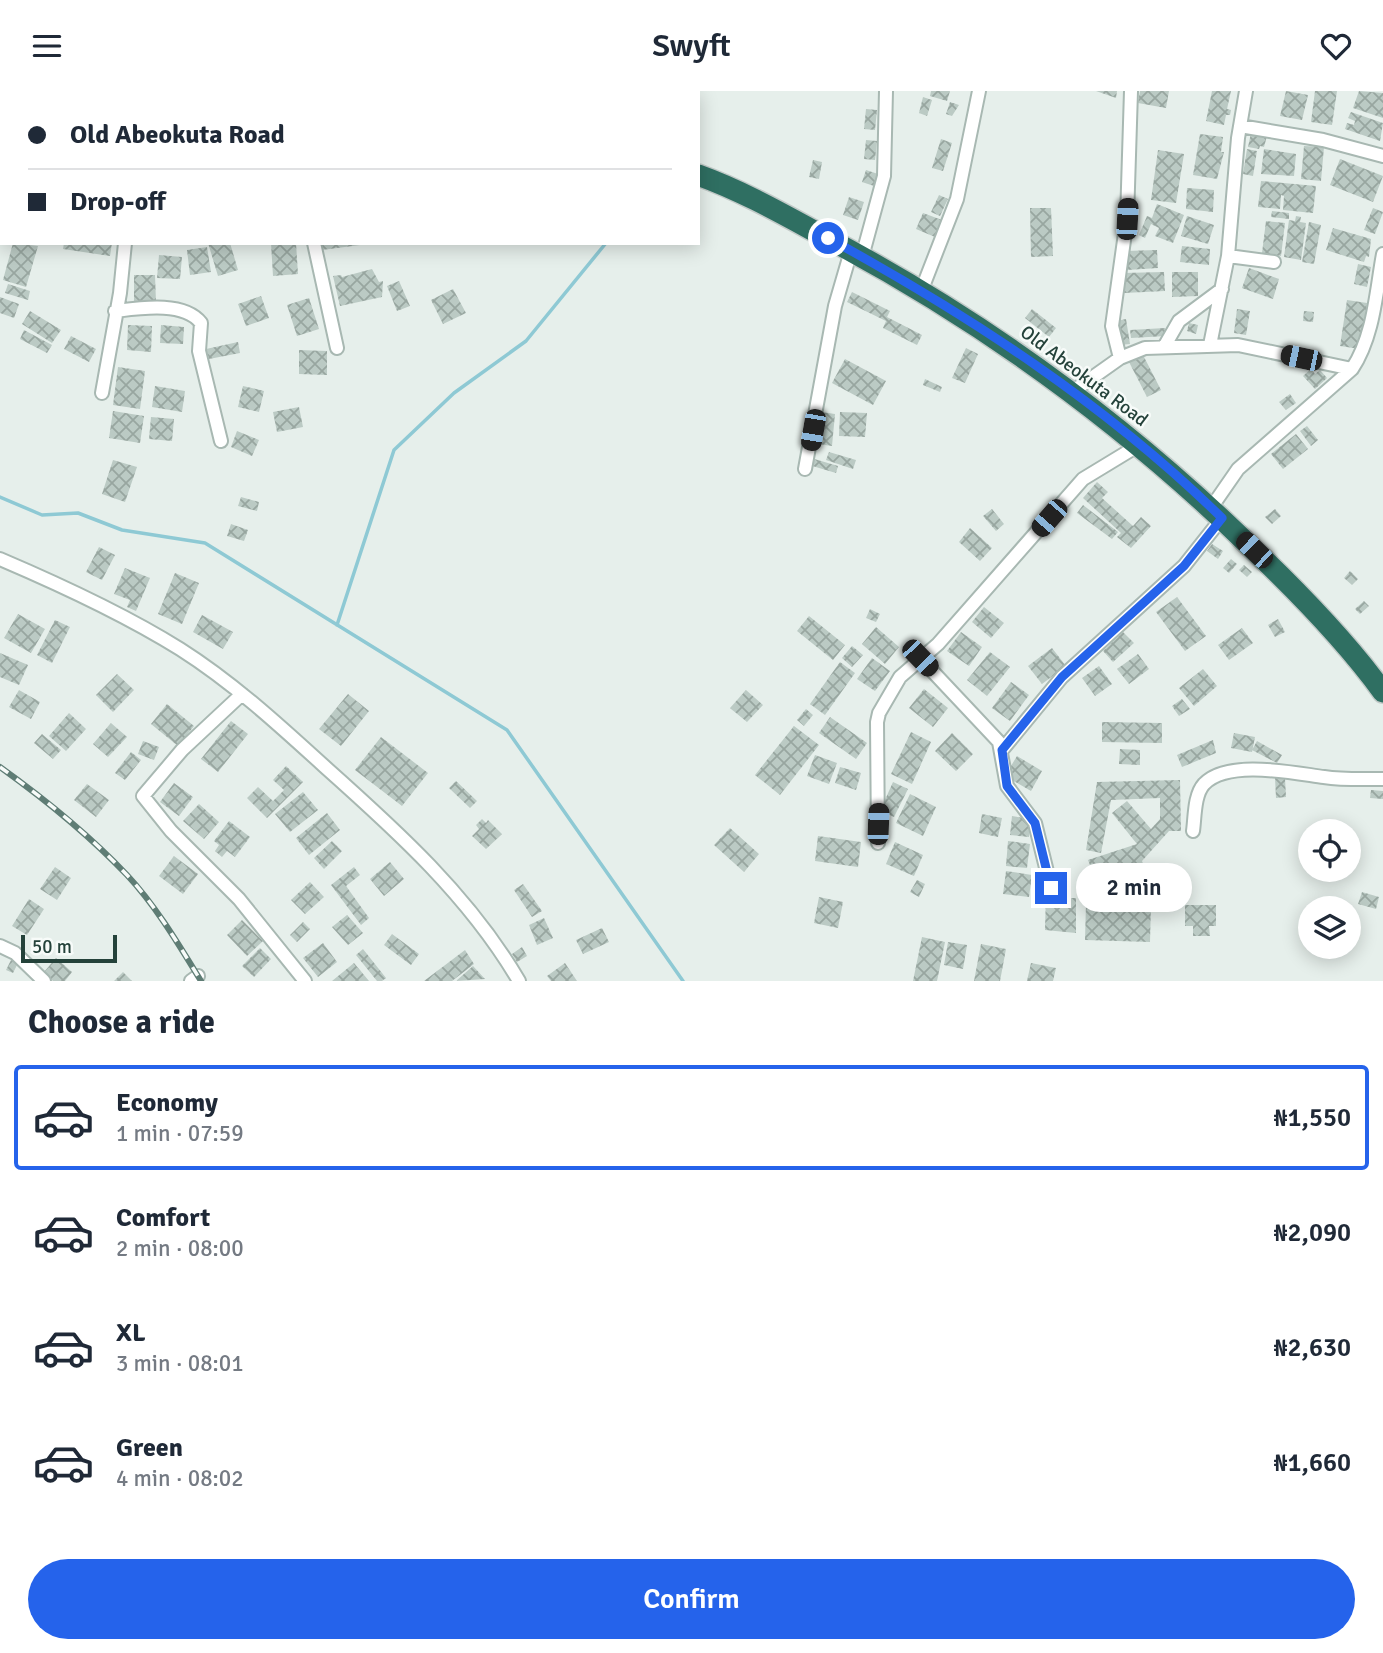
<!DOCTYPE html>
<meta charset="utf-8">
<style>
:root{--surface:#fff;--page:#f2f2f3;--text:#1f2937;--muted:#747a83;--line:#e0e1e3;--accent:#2563eb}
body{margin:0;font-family:Signika,sans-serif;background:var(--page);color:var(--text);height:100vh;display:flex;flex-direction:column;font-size:26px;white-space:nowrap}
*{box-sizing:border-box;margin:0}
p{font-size:23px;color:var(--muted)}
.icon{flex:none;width:38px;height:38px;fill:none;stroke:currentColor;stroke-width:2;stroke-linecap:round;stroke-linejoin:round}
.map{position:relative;height:890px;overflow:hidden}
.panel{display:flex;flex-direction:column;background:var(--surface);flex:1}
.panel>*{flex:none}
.hud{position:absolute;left:0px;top:0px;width:700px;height:154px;box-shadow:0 4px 18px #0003;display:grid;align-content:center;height:154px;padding:0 28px;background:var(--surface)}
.tools{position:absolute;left:1298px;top:728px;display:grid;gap:14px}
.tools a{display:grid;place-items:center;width:63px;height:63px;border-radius:50%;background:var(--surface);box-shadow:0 4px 18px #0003;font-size:35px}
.scale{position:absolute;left:21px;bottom:18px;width:96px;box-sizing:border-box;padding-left:7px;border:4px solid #24423a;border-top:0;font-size:19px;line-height:24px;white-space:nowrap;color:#24423a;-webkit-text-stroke:5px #f7fbf9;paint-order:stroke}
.end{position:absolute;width:32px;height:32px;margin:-16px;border:9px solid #2563eb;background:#fff;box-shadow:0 0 0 4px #fff}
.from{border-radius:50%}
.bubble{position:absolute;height:49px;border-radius:24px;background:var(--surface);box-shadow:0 4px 18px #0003;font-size:23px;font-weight:600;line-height:49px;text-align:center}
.car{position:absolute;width:21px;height:42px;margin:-21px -10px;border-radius:9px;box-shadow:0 0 5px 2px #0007;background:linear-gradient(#222 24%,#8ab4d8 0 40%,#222 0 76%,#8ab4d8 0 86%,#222 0)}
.hud b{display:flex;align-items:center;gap:24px;height:66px;font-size:26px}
.hud b+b{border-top:2px solid var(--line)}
.hud i{width:18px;height:18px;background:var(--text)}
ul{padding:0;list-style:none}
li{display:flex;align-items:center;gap:21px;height:105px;margin:0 14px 10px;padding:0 14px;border:4px solid transparent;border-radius:7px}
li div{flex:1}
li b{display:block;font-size:26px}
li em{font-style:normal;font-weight:600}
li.active{border-color:var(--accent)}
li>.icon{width:63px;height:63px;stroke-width:1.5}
h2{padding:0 28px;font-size:32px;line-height:84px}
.action{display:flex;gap:14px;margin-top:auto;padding:14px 28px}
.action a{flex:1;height:80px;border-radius:42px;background:var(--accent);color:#fff;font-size:28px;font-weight:600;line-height:80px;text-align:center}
header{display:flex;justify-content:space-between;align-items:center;height:91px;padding:0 28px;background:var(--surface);font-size:32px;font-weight:600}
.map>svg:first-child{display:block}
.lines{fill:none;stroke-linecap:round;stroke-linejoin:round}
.stream{stroke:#8ec9d4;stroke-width:3.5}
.building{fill:url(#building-cross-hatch)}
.street-casing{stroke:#a8b8b2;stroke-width:16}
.highway-casing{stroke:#c2cac8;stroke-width:24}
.street{stroke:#fff;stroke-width:12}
.highway{stroke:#2f6f62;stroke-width:21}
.rail-casing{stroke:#5f7d75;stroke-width:6}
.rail{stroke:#f7fbf9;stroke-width:3.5;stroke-dasharray:10;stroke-linecap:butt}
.route{stroke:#2563eb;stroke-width:9}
.labels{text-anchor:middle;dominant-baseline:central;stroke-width:5;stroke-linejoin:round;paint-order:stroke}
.street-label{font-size:19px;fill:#24423a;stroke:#f7fbf9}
</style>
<header><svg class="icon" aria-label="menu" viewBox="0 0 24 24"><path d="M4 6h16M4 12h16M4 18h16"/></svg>Swyft<svg class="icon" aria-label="heart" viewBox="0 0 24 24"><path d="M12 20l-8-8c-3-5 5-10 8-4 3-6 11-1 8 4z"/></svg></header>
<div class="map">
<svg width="1383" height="890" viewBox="0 0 1383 890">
<defs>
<pattern id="building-cross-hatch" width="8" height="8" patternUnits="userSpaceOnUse" patternTransform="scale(1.75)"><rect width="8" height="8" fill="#bbcac4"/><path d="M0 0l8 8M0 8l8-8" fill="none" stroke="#98a6a0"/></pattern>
</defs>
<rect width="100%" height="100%" fill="#e6efeb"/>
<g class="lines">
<path class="stream" d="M685,2L686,0
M0,406L42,424L78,422L122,439L205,452L507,639L683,890
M337,534L394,359L454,302L526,250L606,152"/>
</g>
<path class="building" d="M931,0H950L947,10L930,5Z
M1096,0H1117L1116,7Z
M1140,0H1169L1166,17L1138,12Z
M1212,0H1231L1227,18L1231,19L1230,24H1226L1224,34L1206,30Z
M1286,0L1308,4L1302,29L1280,25Z
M1315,0H1337L1332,34L1311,31Z
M1359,0L1383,2V27L1353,17Z
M923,6L932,9L927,25L919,22Z
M950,11L959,14L952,25L946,23Z
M866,18L877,19L875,39L864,38Z
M1351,21L1383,32L1380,50L1345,38L1347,32L1354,34L1355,30L1348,27Z
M1251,42L1267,45L1264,56L1260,55L1259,58L1248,56Z
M1200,43L1223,46L1221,61H1224L1217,88L1193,84Z
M941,48L952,52L943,80L932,77Z
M866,49L877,50L875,69L864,68Z
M1304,55L1324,56L1321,90L1301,88Z
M1247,58L1257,60L1253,85L1243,83Z
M1264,58L1296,63L1294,85L1261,83Z
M1158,59L1184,63L1176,112L1151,109Z
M1340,68L1383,85L1373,111L1330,94Z
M813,69L822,71L819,88L809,86Z
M866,79L878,83L874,95L862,91Z
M1261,90L1316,95L1313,122L1283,119L1284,105L1281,104L1280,118L1258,116Z
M1187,97L1214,99L1213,121L1186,118Z
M939,104L948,108L940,125L931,121Z
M849,106L864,111L858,129L843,124Z
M1157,113L1184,124L1173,152L1155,145L1159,137L1151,133L1145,147L1139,144L1147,125L1152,127Z
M1030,117H1051L1053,165L1031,166Z
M1373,117L1383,121L1375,143L1364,139Z
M1272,120L1289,122V128L1271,126Z
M923,122L942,129L935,146L916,138Z
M1187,125L1214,134L1208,153L1181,145Z
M1296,125L1301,126L1300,131L1306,132L1301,169L1284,166L1289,129L1295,130Z
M1266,130L1285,132L1281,165L1262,162Z
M1309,131L1321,134L1314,173L1302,171Z
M1333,137L1371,148L1369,166L1366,165L1364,171L1326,159Z
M13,152L38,155L26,196L3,189Z
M64,152H112L110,165L63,158Z
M208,152H230L238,179L218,185Z
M271,152H296L298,183L273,185Z
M321,152H360V154L322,159Z
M1182,155L1210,158L1209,174L1180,171Z
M207,156L211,181L190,184L187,159Z
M1157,159L1158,177L1127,179L1126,160Z
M159,164L182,166L180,188L157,187Z
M1358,173L1371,176L1367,196L1354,193Z
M1249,177L1279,188L1273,208L1242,197Z
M372,178L379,191L383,190L382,206L340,215L333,185L341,184L342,186Z
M1164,181L1165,200L1124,202L1123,182Z
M1172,181H1198V205L1172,206Z
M134,184H155L156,211H134Z
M399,190L410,215L397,220L387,195Z
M8,193L30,200L28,209L5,202Z
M453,198L466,222L443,233L431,209Z
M852,201L890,220L887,226L922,244L917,254L883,237L886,230L847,211Z
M261,205L269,227L246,235L238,213Z
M0,206L19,213L14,227L0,222Z
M309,207L319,238L297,245L287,214Z
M1347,209L1367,212L1360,258L1340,255Z
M1032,218L1056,237L1049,246L1025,227Z
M1237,218L1250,220L1246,244L1234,242Z
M30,220L61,239L52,252L22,233Z
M1304,220L1314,221L1313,231L1303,230Z
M1126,228L1130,253L1120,254L1116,230Z
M1189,232L1198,234L1196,243L1187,240Z
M128,234L152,235L151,261L127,259Z
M161,234L184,236L183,253L160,252Z
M1165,237L1166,245L1131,247L1130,239Z
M24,239L52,254L47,262L20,248Z
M71,245L96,258L89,271L64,258Z
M238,251L240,262L209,268L206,258Z
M966,257L978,263L965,292L952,287Z
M299,259L327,260V284L299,283Z
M1143,264L1161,299L1147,306L1129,271Z
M845,268L886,290L873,314L832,292Z
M118,276L145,280L140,318L113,314Z
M1311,278L1315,283L1320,279L1327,287L1315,298L1303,285Z
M925,288L942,296L940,301L923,294Z
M155,295L185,300L182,321L152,316Z
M243,295L264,300L259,321L238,316Z
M1290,303L1296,312L1286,319L1279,311Z
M299,316L303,336L277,341L273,321Z
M113,320L144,325L140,352L109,347Z
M821,321L835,323L832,355L818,353Z
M840,321L867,322L865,346L839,345Z
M151,326L174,328L172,350L149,348Z
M1307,335L1318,349L1311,355L1300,340Z
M237,340L259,349L252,365L231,356Z
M1296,343L1308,358L1283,378L1271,363Z
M829,361L856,369L853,378L826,369Z
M811,367L838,375L836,382L809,374Z
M113,369L137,376L125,411L102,403Z
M1097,391L1108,401L1102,407L1133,435L1141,426L1151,435L1131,457L1117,446L1121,442L1083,407Z
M241,406L259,411L257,420L238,415Z
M1083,414L1118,441L1112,448L1077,422Z
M992,418L1004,433L996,440L983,425Z
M1275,418L1281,425L1272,433L1265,426Z
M231,433L248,439L244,450L227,445Z
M970,437L992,457L980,470L959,451Z
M1212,453L1223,460L1218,468L1207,460Z
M99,456L115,464L102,489L86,481Z
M1231,468L1237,473L1229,482L1223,477Z
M1244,474L1252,481L1247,486L1239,479Z
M125,477L150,487L136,520L127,516L130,509L114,503Z
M1350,480L1358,488L1352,494L1344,487Z
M175,482L199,492L182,533L158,523Z
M1177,506L1206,545L1185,560L1156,521Z
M1364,510L1369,515L1360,523L1355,518Z
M984,516L1004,532L991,547L972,531Z
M870,518L880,523L876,531L866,527Z
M18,523L45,538L31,562L4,547Z
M202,524L233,541L223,558L193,541Z
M809,525L845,554L833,569L797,540Z
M1278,528L1285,541L1275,546L1268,534Z
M55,529L70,536L52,572L37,564Z
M876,536L899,556L885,573L862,553Z
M1242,537L1253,552L1229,569L1218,554Z
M961,541L982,556L969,575L947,560Z
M1123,541L1134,552L1113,571L1103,560Z
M852,555L863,564L852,576L842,567Z
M1052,557L1066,575L1042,593L1028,575Z
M990,561L1010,576L987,605L967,589Z
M0,562L28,574L19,594L0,586Z
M1138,563L1149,578L1129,593L1117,578Z
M872,567L890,580L875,600L857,588Z
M840,571L855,582L825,624L810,613Z
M1099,575L1112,593L1095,605L1082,587Z
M1203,578L1217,595L1194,615L1179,597Z
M117,583L134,599L113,621L96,604Z
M1011,591L1029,604L1010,630L992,617Z
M924,598L948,617L933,636L909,617Z
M19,599L40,611L31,628L9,616Z
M746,599L763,614L747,631L730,617Z
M348,603L369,620L341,655L319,638Z
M1182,608L1190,618L1179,625L1172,615Z
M167,613L194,635L178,655L151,633Z
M806,618L813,624L804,635L797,629Z
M69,622L86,638L66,660L49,645Z
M830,626L867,652L856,668L819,642Z
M231,630L248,643L218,681L201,668Z
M1102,631L1162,632V652L1102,651Z
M111,632L127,646L108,666L93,653Z
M794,635L819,654L780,704L755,684Z
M911,641L931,651L912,693L891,683Z
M952,642L973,663L956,680L935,660Z
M1234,642L1255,646L1252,661L1231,657Z
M42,643L61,659L53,668L34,652Z
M381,646L428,682L402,715L355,679Z
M1213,649L1216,662L1182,676L1177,664Z
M143,650L159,656L154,669L138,663Z
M1257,650L1282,664L1277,672L1252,659Z
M1120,658L1140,659V674L1119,673Z
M131,661L141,669L125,689L115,682Z
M815,664L837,672L829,693L807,685Z
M1017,665L1042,680L1031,700L1005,685Z
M286,675L303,691L267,727L247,707L258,696L273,710L284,699L273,689Z
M840,676L861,682L856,699L835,692Z
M1275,687H1285L1286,706L1276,707Z
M1180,689L1181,740H1169L1142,770L1144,775L1097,792L1088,769L1137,753L1112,722L1127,710L1151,738L1160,728V707L1111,709L1101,762L1086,759L1097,691Z
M456,690L477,710L470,717L449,697Z
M893,691L908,698L894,726L880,720Z
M174,692L193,706L179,725L160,711Z
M87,693L109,709L96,726L74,709Z
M1371,699L1383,700V708L1370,707Z
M303,701L318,719L290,741L275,723Z
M910,703L936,716L923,745L896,732Z
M199,713L219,731L204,748L183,730Z
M327,722L340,739L309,764L296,747Z
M982,723L1002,727L998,746L979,742Z
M1012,725L1031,728L1029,746L1010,744Z
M482,728L486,732L488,729L502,743L486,758L472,745L479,738L476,734Z
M229,730L250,746L235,766L227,760L222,766L215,760L219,754L214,750Z
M730,737L759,763L744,781L714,754Z
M818,745L861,751L858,776L815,770Z
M332,750L342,760L324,778L314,767Z
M1008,750L1030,753L1027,777L1006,775Z
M895,751L923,764L914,785L886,773Z
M174,765L198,783L183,803L159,785Z
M390,771L404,788L384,805L370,788Z
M55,776L71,787L57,809L40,798Z
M354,776L360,784L346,795L369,827L361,834L331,794Z
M1006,780L1032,784L1029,806L1003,803Z
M917,789L925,793L919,806L910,801Z
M310,791L324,806L305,823L291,809Z
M523,793L542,820L532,826L514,799Z
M1046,801H1057V807H1076V842L1045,839Z
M1362,801L1379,806L1376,818L1358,813Z
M819,806L843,811L838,837L814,832Z
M29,808L44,818L27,844L12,835Z
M1086,812L1151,813L1150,851L1085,849Z
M1185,814H1216V835H1209L1210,845H1193V835H1185Z
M347,824L363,842L348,854L332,836Z
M544,827L553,847L537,854L529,834Z
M242,829L263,850L247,865L227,844Z
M303,831L310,838L297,851L290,844Z
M602,837L609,851L583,863L576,849Z
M392,843L419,863L411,874L384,854Z
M922,846L945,851L937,890H913Z
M948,851L967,854L963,878L944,874Z
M323,852L337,871L318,886L303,867Z
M981,853L1006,858L1000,890H974Z
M522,856L527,865L517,871L512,863Z
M260,857L271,868L254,886L242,875Z
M363,858L386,887L382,890H377L356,864Z
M465,859L474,873L452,890H424Z
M12,867L19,870L13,882L6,879Z
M56,867L72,881L65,890H53L44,881Z
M354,872L369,890H332Z
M565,872L577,890H551L547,885Z
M1031,872L1056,877L1053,890H1027Z
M473,875L485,888L456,890Z
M123,881L132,890H114Z"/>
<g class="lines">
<g class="street-casing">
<path id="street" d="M129,0V2
M244,2V0
M322,2L323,0
M1240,35L1323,49L1383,65
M0,50H2
M314,152L337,257
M1228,165L1274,171
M862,166L884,85L886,0
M922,198L957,108L979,0
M115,220C140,217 184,210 201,232L199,260L221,350
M1210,254L1228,165L1238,47L1246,0
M1164,256L1179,230L1222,198
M1120,267L1112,235L1127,128L1131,0
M1072,301L1120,267L1145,257L1238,254L1352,278
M102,302L120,202L125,152
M805,378L835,215L851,160
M1211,417L1238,378L1352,278C1374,245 1376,201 1383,163
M0,468C61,494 124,523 180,558C232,591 278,633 324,675C397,740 469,805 519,890
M920,567L999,651L1007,695L1035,732L1051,797
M242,603L182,659L143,705L171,740L239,808L305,890
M1002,659L1062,586L1184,475L1222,427
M1193,740C1195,726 1194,704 1204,693C1228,668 1293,682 1324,686C1343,689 1364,688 1383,688
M878,752L877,631L879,622L900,586L938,553L1083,388L1139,354
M0,855L15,862L44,890
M191,890L198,885"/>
</g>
<g class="highway-casing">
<path id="highway" d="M452,0L457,2
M698,84C748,102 793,129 840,154C994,237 1131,338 1255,460C1301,504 1346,550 1383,601"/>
</g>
<use href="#street" class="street"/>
<use href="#highway" class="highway"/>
<g class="rail-casing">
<path id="rail" d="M0,676C46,709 88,743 127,784C156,815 179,854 201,890"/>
</g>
<use href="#rail" class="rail"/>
</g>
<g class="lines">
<path class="route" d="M828,147C969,224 1107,314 1222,427L1184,475L1062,586L1002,659L1007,695L1035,732L1051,797"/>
</g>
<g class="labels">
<g class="street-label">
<text transform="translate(1084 285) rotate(37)">Old Abeokuta Road</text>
</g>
</g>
</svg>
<div class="tools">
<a><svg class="icon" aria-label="locate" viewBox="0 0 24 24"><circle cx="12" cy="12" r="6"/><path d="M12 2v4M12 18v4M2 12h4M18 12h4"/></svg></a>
<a><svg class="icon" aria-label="layers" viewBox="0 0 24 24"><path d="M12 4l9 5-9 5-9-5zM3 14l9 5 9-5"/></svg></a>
</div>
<div class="scale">50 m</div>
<i class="end from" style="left:828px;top:147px"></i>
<i class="end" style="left:1051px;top:797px"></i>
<div class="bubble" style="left:1076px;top:772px;width:116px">2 min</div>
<i class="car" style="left:1127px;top:128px;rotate:3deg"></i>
<i class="car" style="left:1301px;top:267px;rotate:282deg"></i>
<i class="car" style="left:813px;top:339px;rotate:190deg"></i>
<i class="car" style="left:1049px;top:427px;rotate:221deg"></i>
<i class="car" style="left:1254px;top:459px;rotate:314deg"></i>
<i class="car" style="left:920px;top:567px;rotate:136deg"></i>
<i class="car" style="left:878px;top:733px;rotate:2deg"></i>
<div class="hud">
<b><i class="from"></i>Old Abeokuta Road</b>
<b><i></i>Drop-off</b>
</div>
</div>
<section class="panel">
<h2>Choose a ride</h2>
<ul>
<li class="active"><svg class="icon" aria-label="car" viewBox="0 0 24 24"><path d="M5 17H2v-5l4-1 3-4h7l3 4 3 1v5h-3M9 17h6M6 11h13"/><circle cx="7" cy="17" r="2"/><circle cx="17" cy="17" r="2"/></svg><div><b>Economy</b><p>1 min · 07:59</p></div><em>₦1,550</em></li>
<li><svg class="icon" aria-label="car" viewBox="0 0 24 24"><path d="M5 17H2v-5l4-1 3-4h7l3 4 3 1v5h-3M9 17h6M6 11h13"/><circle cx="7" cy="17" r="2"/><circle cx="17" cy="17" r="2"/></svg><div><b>Comfort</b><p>2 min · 08:00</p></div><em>₦2,090</em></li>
<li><svg class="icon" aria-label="car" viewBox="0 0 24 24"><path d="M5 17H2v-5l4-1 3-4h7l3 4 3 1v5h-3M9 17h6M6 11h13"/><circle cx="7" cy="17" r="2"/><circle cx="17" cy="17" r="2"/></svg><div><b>XL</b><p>3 min · 08:01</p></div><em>₦2,630</em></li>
<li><svg class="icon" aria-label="car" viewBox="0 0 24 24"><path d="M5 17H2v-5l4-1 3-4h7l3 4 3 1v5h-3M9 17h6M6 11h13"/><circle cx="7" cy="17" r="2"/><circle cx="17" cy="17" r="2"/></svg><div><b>Green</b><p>4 min · 08:02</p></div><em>₦1,660</em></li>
</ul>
<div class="action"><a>Confirm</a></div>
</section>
